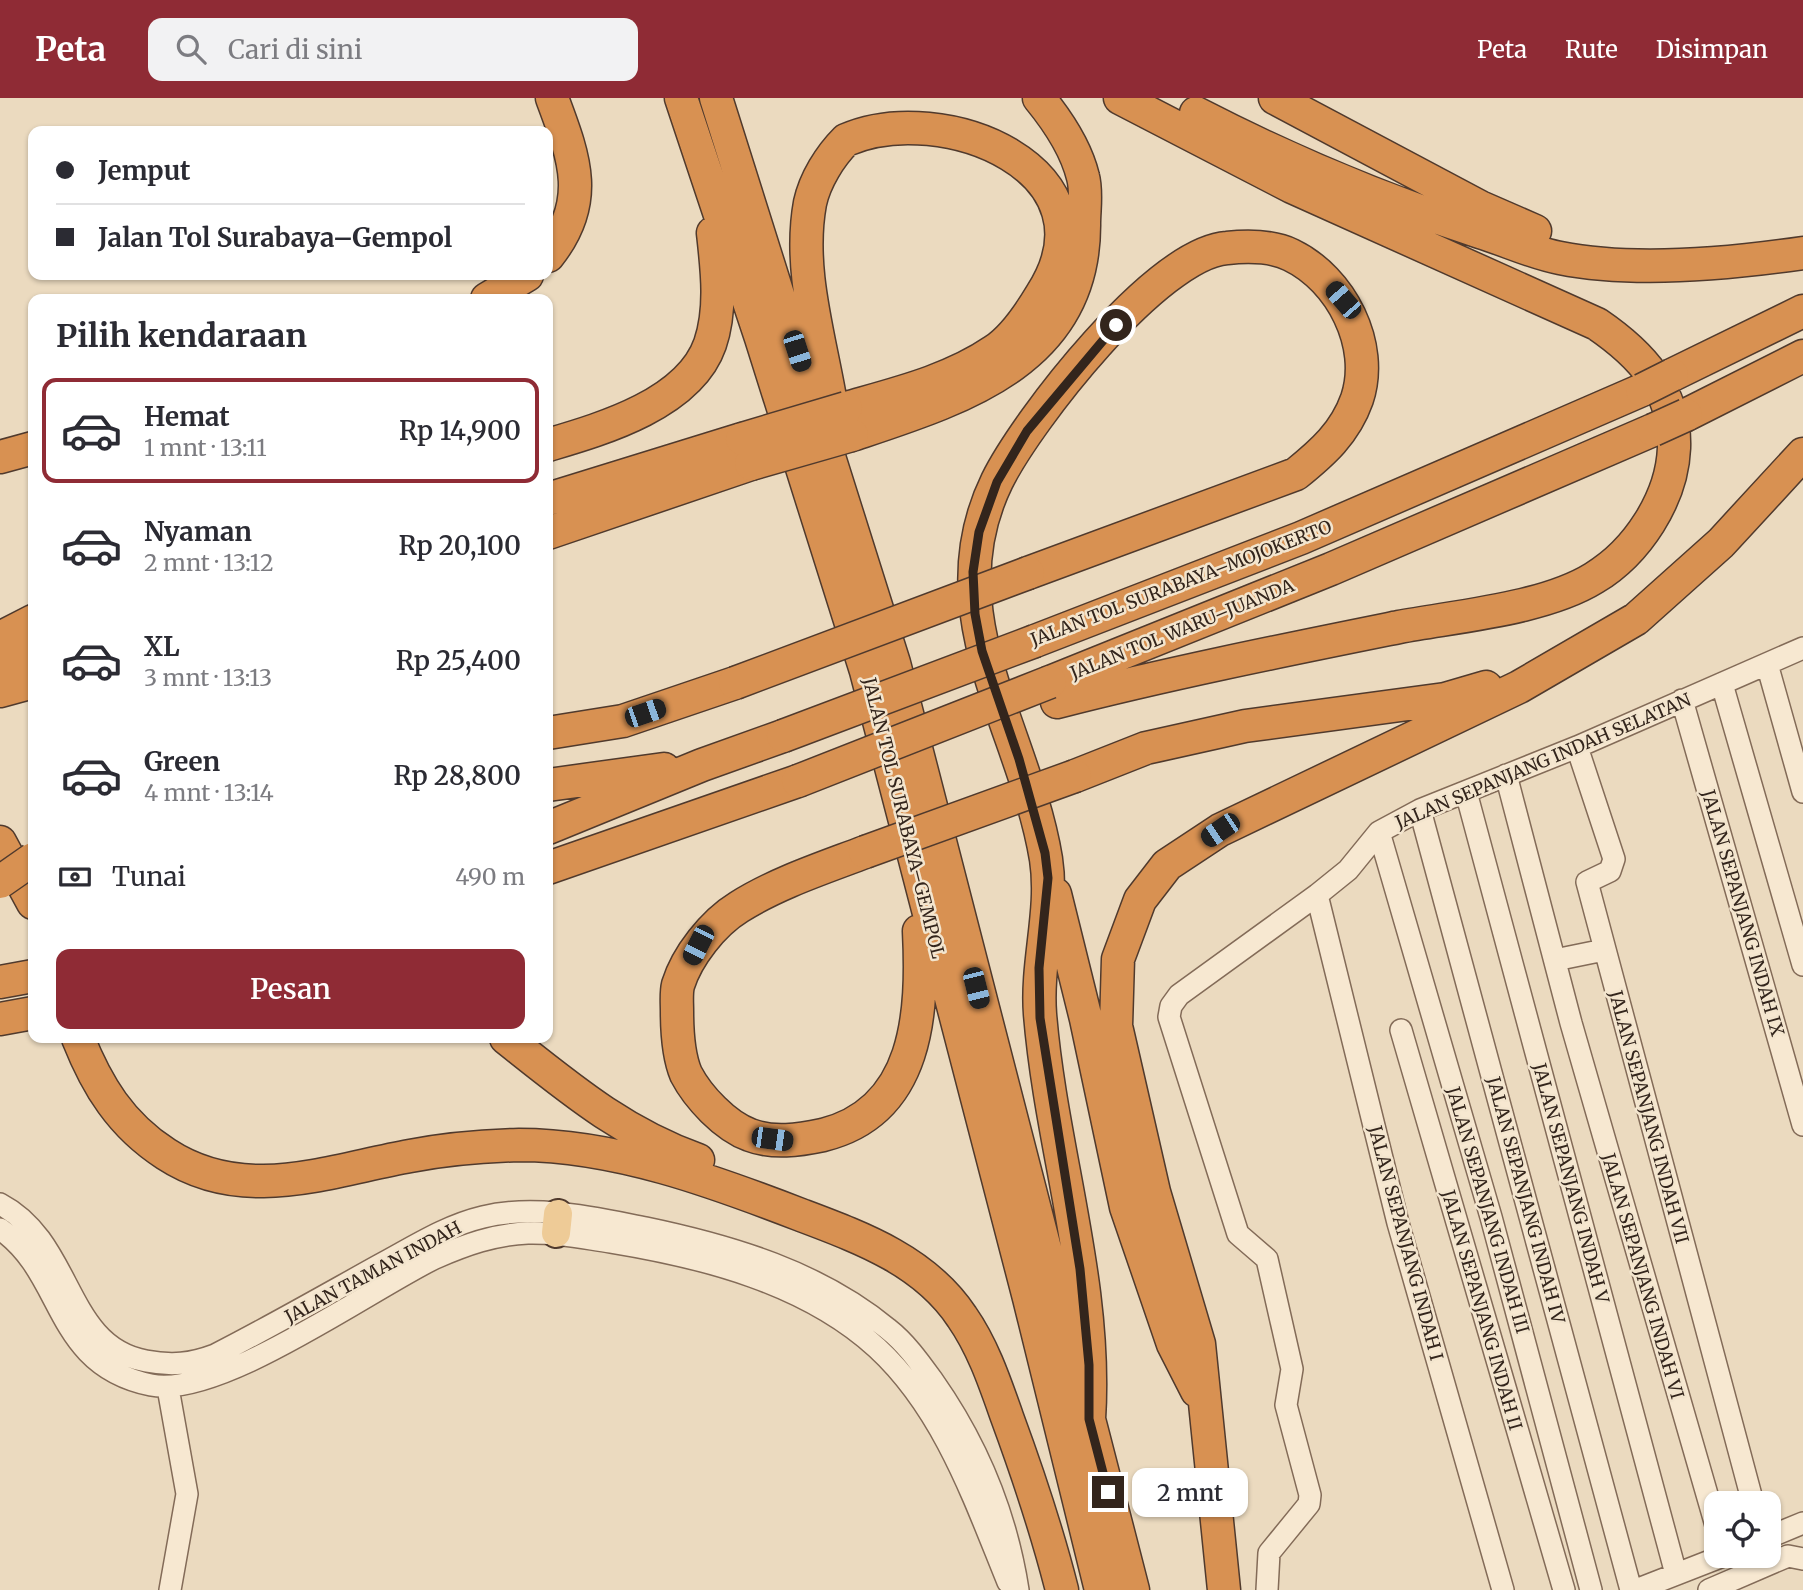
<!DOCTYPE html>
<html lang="id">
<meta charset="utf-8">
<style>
:root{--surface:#fff;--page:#f2f2f3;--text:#2b2b33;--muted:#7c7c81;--line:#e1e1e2;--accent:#8f2b35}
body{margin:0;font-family:Merriweather,serif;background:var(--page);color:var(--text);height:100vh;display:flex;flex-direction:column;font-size:26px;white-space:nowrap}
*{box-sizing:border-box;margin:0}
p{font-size:23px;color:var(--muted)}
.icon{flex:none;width:38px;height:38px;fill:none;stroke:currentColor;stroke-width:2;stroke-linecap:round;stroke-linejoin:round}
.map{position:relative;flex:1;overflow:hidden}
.side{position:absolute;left:28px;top:196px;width:525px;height:749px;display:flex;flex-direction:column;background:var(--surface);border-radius:14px;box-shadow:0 2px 5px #0004}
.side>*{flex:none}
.guide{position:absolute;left:28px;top:28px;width:525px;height:154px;border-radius:14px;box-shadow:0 2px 5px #0004;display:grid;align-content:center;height:154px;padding:0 28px;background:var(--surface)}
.buttons{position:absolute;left:1704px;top:1393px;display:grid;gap:14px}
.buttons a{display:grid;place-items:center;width:77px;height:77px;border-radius:14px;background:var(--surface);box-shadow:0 2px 5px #0004;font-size:35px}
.end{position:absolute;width:32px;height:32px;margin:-16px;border:9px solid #33251c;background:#fff;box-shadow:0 0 0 4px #fff}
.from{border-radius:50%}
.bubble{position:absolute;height:49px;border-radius:14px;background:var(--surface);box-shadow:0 2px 5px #0004;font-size:23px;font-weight:600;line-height:49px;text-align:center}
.car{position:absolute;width:21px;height:42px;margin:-21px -10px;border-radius:9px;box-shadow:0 0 5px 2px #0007;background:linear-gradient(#222 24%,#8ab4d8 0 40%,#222 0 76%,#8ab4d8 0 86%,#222 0)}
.guide b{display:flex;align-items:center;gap:24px;height:66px;font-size:26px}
.guide b+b{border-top:2px solid var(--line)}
.guide i{width:18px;height:18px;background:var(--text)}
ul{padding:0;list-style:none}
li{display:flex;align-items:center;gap:21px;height:105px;margin:0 14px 10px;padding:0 14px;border:4px solid transparent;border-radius:14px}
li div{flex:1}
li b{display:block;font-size:26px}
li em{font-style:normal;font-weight:600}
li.on{border-color:var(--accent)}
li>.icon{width:63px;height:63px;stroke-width:1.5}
h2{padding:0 28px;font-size:32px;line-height:84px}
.pay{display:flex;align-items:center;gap:18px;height:77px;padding:0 28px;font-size:26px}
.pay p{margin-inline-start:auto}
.button{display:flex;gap:14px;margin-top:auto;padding:14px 28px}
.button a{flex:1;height:80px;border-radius:14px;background:var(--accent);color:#fff;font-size:28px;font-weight:600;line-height:80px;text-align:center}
header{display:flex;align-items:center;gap:42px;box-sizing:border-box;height:98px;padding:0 35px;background:var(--accent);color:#fff}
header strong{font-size:33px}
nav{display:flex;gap:38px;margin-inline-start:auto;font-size:24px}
.search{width:490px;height:63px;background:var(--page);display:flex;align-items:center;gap:18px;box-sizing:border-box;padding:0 24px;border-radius:14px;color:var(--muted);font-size:26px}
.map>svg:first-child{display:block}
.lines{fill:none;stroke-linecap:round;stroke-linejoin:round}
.minor-casing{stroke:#836b58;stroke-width:24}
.major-casing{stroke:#503a2d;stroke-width:32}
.highway-casing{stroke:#503a2d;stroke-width:35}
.minor{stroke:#f7e8d1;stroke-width:21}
.major{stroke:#eecb97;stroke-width:28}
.highway{stroke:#d89152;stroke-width:32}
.highway-bridge-casing{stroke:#503a2d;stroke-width:35;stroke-linecap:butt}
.highway-bridge{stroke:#d89152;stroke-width:32}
.route{stroke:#33251c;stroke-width:9}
.labels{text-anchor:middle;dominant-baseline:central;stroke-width:5;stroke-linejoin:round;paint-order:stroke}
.street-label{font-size:18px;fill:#33251c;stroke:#f3e5ce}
</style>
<header>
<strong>Peta</strong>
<div class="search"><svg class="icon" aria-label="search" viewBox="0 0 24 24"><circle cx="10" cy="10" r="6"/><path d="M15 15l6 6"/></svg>Cari di sini</div>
<nav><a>Peta</a><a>Rute</a><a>Disimpan</a></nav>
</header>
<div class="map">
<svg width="1803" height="1492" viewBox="0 0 1803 1492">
<rect width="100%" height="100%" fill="#ebdabf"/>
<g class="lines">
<g class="minor-casing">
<path id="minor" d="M1767,566L1803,694
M1722,586L1803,867
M1682,602L1803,1027
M1577,649L1614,761L1610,773L1587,784L1753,1405
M1506,677L1571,925L1717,1431
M1466,694L1676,1476
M1420,712L1631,1492
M1379,734L1491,1119L1591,1492
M1317,797L1398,1125L1503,1492
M1555,862L1604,852
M1401,932L1564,1492
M0,1106C74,1145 64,1248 146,1263C172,1268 191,1266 215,1257C270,1229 324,1198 378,1168C412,1150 445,1128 483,1119C536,1106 594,1120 646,1130C732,1148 819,1174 888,1231C906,1245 920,1265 933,1283C978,1347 1006,1415 1018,1492
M0,1131C66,1176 52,1267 151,1287C218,1301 369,1192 435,1160C465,1147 495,1136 528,1135C556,1134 583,1140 611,1144C703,1159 806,1185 877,1250C944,1312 974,1401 1008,1484
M168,1290L187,1396L170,1492
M1769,1439L1803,1425
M1267,1492L1269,1455L1309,1406L1310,1397L1286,1307L1292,1271L1267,1161L1238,1136L1169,919L1171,908L1179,897L1317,797L1348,772L1379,734L1420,712L1577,649L1803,550
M1636,1492L1723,1458
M1709,1492L1788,1458L1803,1461"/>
</g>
<g class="major-casing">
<path id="major" d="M556,1135L558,1116"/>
</g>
<g class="highway-casing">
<path id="highway" d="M681,0L761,240L866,573L1029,1200L1101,1492
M716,0L894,565L1133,1492
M1275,0L1480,109L1535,133
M1196,15C1287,62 1382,102 1480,134C1506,142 1533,155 1560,160C1635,175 1728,166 1803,155
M548,158C592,103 574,59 552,0
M487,201L527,177
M1672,277L1803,213
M830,300C819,236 798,170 810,105C815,82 830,58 846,42C942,0 1122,72 1041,197C1029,217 1014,240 994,253C950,283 895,296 846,310
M1686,317L1803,258
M852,337C960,301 1085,264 1084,126C1084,112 1087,93 1083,79C1076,50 1057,22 1039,0
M548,347C602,331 689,306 710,246C722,211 717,171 713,135
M0,359L33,350
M548,401L742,341
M548,435L751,366
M1028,475L1296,376C1322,355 1345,335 1357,301C1375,247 1341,181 1291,157C1273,148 1247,148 1227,150C1157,155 1027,322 997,383C932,516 1025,632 1046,761C1054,813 1036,864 1040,916C1051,1051 1098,1184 1089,1321
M0,540L33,523
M1035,543L1301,440L1642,292
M0,567L33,557
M1050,584L1331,471L1653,332
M0,593L33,584
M1057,604C1170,575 1285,552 1399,529C1457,518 1544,511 1594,480C1637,454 1672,401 1674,350C1676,293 1641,256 1597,226L1292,89L1120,0
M548,635L623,623L735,585
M1075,678L1146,650L1245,628L1445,601L1486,589
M548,687L664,671
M548,730L702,667L783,638
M0,744L33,805
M865,754C823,770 777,785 739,809C713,825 687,858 678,887C676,895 677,905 677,913C677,933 678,957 686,976C698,999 725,1028 750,1037C773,1046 799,1042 823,1037C919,1013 923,914 919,833
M548,770L798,683
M1055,796L1086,921L1126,1109L1173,1246L1197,1293
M0,884L33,878
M0,921L33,915
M78,940C97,988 121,1027 166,1056C244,1107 327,1073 410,1058C446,1051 483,1048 519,1047C615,1047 713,1083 801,1117C862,1140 925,1163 962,1219C983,1249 995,1285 1007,1319C1028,1376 1047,1433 1062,1492
M506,940C569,990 622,1035 698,1062
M1224,1492L1199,1246L1154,1094L1116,928L1118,861L1140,802L1167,767L1220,732L1519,589L1636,521L1721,445L1803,356"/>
</g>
<use href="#minor" class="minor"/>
<use href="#major" class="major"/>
<use href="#highway" class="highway"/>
<g class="highway-bridge-casing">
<path id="highway-bridge" d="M1642,292L1672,277
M1653,332L1686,317
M742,341L846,310
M751,366L852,337
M735,585L1028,475
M783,638L1035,543
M798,683L1050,584
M865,754L1075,678
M0,784L33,761"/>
</g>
<use href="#highway-bridge" class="highway-bridge"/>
</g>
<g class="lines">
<path class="route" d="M1108,1394L1089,1321V1267L1080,1171L1040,920L1039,870L1048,780L1045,755L1019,661L982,553L975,516L973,474L979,434L997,384L1027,333L1116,227"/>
</g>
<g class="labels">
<g class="street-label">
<text transform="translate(1181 485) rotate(-21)">JALAN TOL SURABAYA–MOJOKERTO</text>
<text transform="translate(1182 531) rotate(-22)">JALAN TOL WARU–JUANDA</text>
<text transform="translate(1543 663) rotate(-23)">JALAN SEPANJANG INDAH SELATAN</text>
<text transform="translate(904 720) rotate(76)">JALAN TOL SURABAYA–GEMPOL</text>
<text transform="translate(1743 815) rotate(74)">JALAN SEPANJANG INDAH IX</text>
<text transform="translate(1649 1019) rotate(75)">JALAN SEPANJANG INDAH VII</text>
<text transform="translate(1571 1085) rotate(75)">JALAN SEPANJANG INDAH V</text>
<text transform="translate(1526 1102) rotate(75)">JALAN SEPANJANG INDAH IV</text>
<text transform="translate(1488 1112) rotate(74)">JALAN SEPANJANG INDAH III</text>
<text transform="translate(1406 1145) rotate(75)">JALAN SEPANJANG INDAH I</text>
<text transform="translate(373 1174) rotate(-28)">JALAN TAMAN INDAH</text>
<text transform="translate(1643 1178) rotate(74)">JALAN SEPANJANG INDAH VI</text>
<text transform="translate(1482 1212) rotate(74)">JALAN SEPANJANG INDAH II</text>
</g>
</g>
</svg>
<div class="buttons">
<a><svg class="icon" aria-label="locate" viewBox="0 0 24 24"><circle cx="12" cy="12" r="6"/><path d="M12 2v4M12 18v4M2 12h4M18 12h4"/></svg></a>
</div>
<i class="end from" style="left:1116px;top:227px"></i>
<i class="end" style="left:1108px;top:1394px"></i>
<div class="bubble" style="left:1132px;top:1370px;width:116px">2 mnt</div>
<i class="car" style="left:1343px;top:202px;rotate:319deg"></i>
<i class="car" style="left:797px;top:253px;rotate:162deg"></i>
<i class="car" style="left:645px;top:615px;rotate:71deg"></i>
<i class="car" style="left:1220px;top:732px;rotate:236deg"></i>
<i class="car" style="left:698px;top:847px;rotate:207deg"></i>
<i class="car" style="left:976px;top:890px;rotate:166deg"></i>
<i class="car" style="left:772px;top:1041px;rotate:98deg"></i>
<div class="guide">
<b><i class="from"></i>Jemput</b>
<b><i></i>Jalan Tol Surabaya–Gempol</b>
</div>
<section class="side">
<h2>Pilih kendaraan</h2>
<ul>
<li class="on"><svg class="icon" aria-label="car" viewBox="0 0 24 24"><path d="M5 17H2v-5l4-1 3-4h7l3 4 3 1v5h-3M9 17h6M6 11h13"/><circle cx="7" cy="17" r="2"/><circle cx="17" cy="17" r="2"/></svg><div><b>Hemat</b><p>1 mnt · 13:11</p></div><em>Rp 14,900</em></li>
<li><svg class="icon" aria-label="car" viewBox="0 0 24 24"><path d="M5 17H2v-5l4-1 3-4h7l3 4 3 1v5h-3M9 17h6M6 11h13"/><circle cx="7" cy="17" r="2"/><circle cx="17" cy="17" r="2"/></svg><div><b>Nyaman</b><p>2 mnt · 13:12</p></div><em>Rp 20,100</em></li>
<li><svg class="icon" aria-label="car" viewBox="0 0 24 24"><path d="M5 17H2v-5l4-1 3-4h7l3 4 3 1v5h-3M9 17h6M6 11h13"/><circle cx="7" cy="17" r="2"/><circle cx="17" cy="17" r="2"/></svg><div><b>XL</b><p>3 mnt · 13:13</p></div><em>Rp 25,400</em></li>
<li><svg class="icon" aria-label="car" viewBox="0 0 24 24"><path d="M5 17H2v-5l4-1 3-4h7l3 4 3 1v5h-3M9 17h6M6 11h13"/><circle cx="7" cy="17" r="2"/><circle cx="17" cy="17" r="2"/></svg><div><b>Green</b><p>4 mnt · 13:14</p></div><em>Rp 28,800</em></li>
</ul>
<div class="pay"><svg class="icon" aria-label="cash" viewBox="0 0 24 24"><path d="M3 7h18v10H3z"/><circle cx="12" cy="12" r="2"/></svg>Tunai<p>490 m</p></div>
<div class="button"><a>Pesan</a></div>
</section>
</div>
